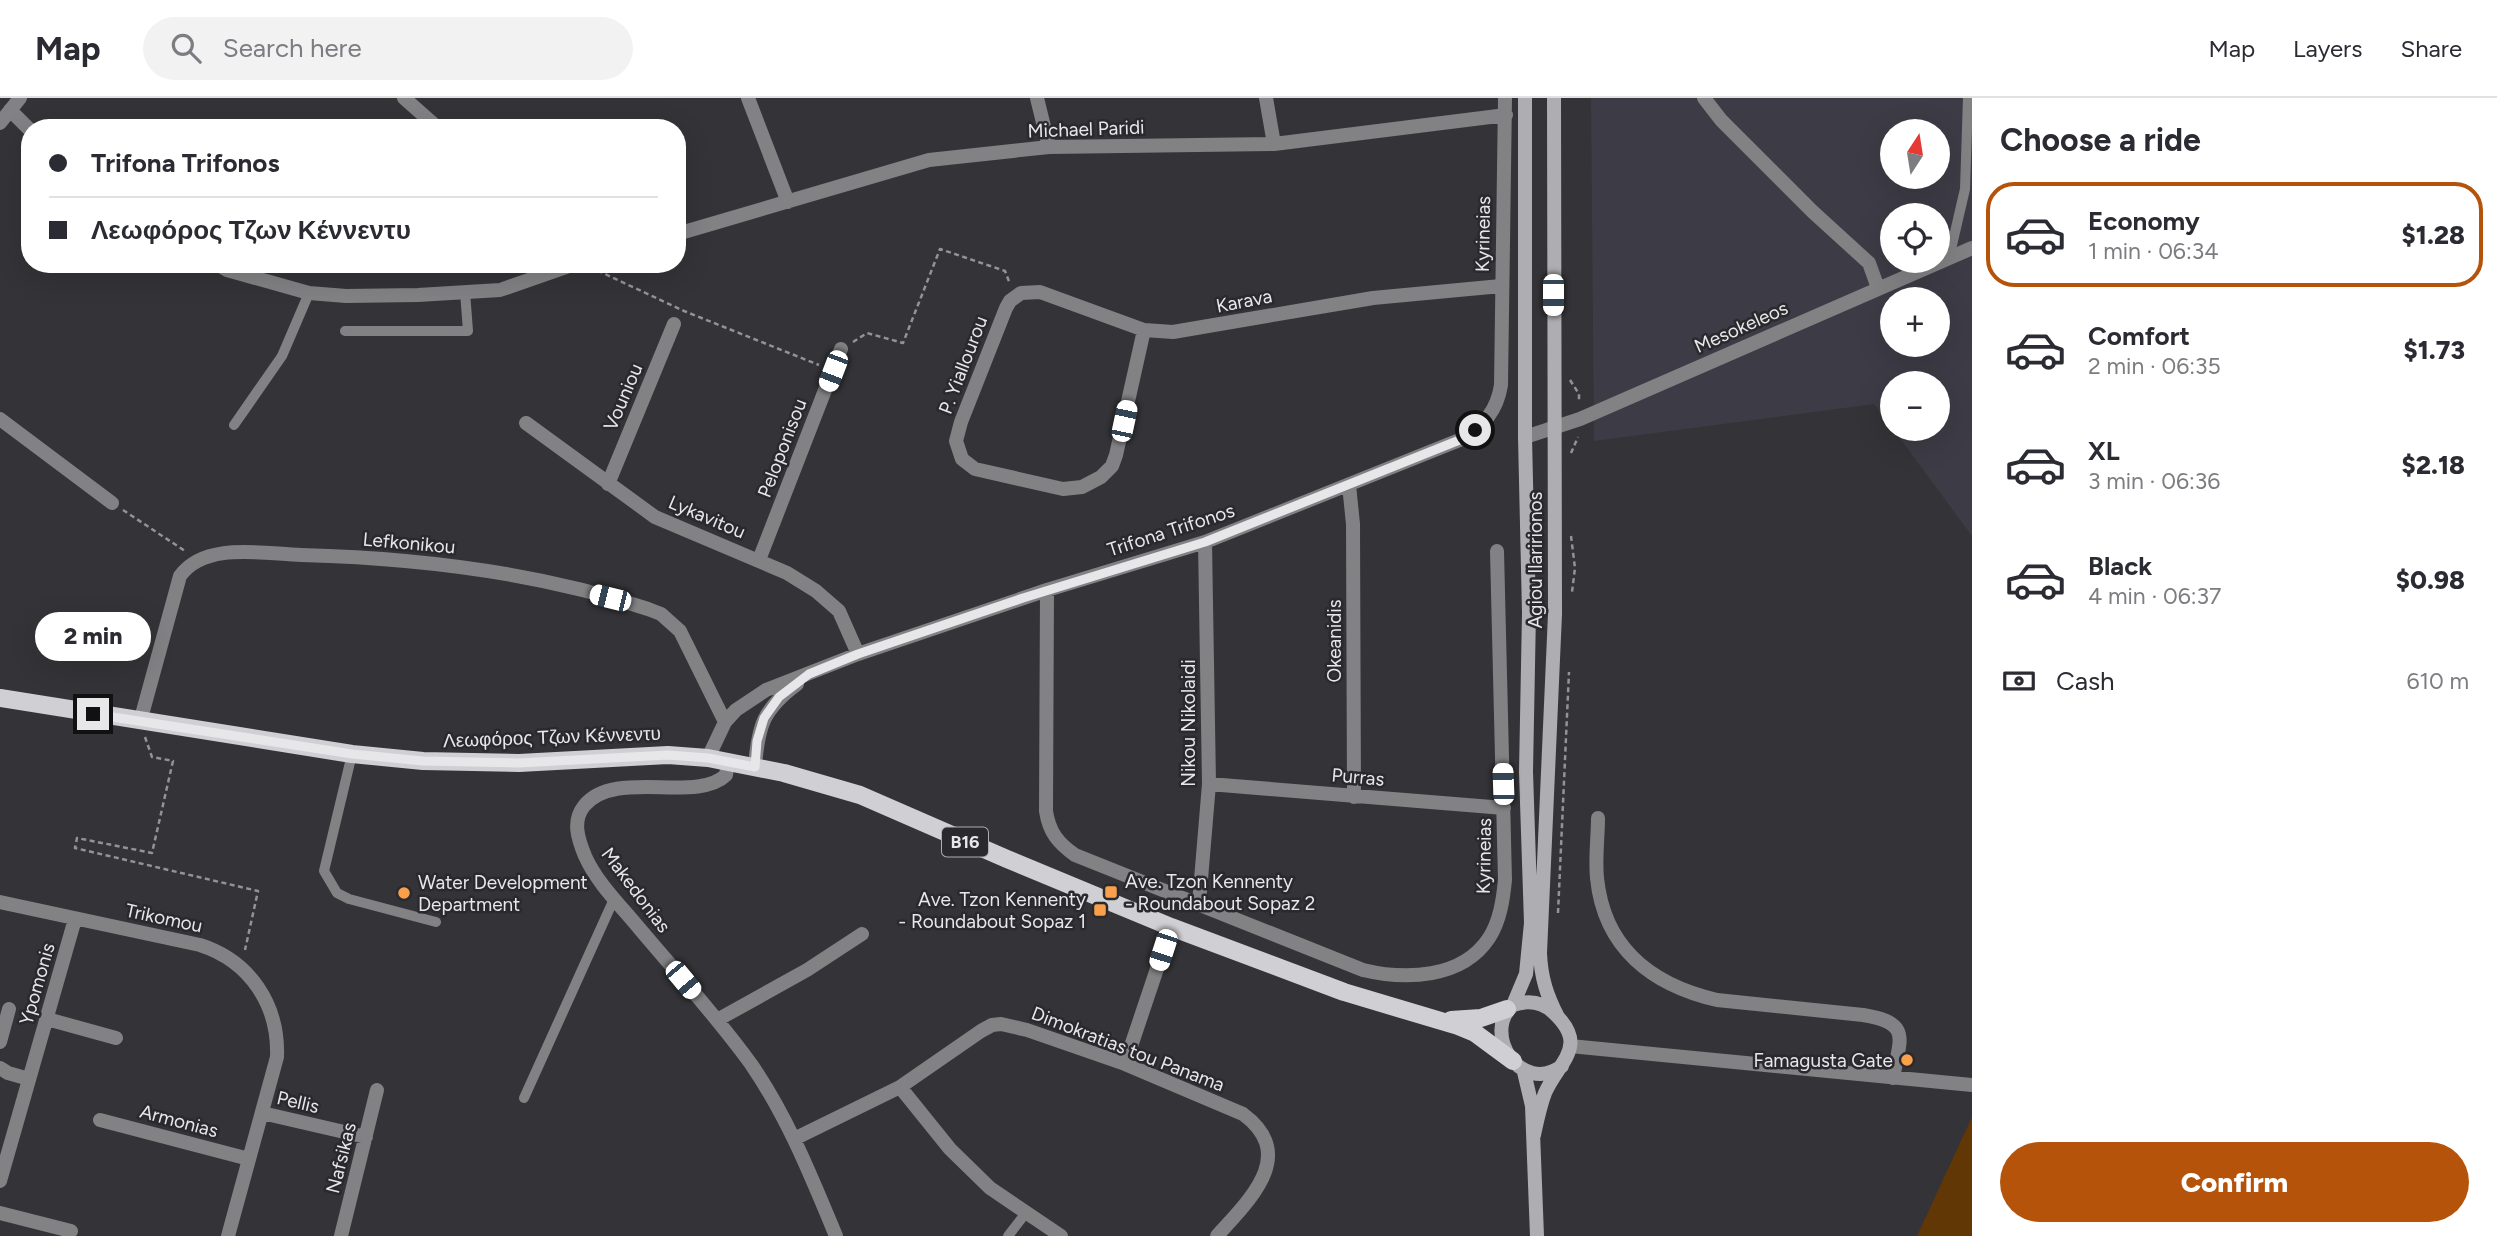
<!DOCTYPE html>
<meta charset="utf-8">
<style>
:root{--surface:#fff;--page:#f2f2f3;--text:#2b2b33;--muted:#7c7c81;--line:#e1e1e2;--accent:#b45309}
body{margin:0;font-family:Figtree,sans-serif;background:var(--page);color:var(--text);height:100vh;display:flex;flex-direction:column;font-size:26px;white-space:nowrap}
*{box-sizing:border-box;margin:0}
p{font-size:23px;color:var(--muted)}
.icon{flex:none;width:38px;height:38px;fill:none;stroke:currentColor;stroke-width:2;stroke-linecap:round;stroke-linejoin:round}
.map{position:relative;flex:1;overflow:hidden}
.panel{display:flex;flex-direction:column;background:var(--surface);width:525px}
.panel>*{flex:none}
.banner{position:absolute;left:21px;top:21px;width:665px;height:154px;border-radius:28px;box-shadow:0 7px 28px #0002;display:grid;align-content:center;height:154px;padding:0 28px;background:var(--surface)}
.needle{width:46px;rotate:12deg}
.tools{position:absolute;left:1880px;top:21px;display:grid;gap:14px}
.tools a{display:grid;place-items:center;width:70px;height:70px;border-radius:50%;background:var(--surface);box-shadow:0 7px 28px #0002;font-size:35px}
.end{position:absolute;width:32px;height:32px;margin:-16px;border:9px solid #e7e7e9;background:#111;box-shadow:0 0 0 4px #111}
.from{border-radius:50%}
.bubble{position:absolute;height:49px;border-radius:24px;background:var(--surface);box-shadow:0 7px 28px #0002;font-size:23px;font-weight:800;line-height:49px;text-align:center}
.car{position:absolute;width:21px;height:42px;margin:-21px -10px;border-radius:9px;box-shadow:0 0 5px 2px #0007;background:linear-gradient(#fff 24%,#345 0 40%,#fff 0 76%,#345 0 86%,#fff 0)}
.banner b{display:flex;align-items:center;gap:24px;height:66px;font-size:26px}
.banner b+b{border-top:2px solid var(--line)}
.banner i{width:18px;height:18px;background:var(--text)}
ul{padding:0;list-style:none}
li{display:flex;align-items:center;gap:21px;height:105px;margin:0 14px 10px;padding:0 14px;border:4px solid transparent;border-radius:28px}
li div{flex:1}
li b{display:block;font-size:26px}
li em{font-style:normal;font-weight:800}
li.current{border-color:var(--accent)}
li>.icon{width:63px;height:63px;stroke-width:1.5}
h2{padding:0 28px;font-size:32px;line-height:84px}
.pay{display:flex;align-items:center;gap:18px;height:77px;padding:0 28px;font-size:26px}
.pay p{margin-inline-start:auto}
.cta{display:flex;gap:14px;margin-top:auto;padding:14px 28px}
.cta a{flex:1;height:80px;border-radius:42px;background:var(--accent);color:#fff;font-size:28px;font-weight:800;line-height:80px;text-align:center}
header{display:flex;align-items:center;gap:42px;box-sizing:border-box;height:98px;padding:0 35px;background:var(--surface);border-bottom:2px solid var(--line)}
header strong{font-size:33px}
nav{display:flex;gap:38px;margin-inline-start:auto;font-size:24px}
.search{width:490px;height:63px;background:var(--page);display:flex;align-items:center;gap:18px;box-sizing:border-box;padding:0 24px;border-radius:38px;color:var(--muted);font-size:26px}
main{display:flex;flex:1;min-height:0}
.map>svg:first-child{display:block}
.built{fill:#3d3c46;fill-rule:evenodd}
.green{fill:#623706}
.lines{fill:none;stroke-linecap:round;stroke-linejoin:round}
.path{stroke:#939295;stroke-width:2.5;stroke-dasharray:5 3.5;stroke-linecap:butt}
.service{stroke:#828284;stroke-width:10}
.minor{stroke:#828284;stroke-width:14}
.secondary{stroke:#aeadb1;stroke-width:14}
.primary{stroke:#d0cfd3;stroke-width:18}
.route{stroke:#e7e7e9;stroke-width:9}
.poi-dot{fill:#f9a04c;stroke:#2a292d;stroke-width:2.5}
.labels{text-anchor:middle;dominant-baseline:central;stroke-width:5;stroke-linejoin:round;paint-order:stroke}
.shield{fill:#2a292d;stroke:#aeaeb1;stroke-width:2}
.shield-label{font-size:18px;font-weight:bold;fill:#e7e7e9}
.street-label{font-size:19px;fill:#e7e7e9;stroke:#2a292d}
.poi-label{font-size:19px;fill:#e7e7e9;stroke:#2a292d;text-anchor:start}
</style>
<header>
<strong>Map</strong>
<div class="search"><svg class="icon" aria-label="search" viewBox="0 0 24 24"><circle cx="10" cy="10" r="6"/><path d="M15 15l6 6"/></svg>Search here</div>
<nav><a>Map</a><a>Layers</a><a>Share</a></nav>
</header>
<main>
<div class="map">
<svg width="1972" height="1138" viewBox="0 0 1972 1138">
<rect width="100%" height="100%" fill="#343337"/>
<path class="built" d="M1591,0H1972V438L1893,331H1937V285H1892V329L1874,306L1594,343ZM1892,33H1937V79H1892ZM1892,117H1937V163H1892ZM1892,201H1937V247H1892Z"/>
<path class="green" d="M1972,1019V1138H1917Z"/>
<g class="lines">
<path class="path" d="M590,169L684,213L819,267
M853,244L867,235L903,245L940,151L1005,173L1010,186
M1570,282L1579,296V304
M1571,355L1578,339
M123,412L185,453
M1571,438L1575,470L1572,494
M145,639L152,659L173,663L152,755L77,740L75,750L258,793L245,852
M1558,815L1569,574"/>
<path class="service" d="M1949,160L1965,91L1968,0
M345,233H468L465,194
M234,327L282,258L309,195
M352,656L324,773L337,795L349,801L436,824
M524,1000L614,801
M1008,1138L1025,1116"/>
<path class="minor" d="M404,0L438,30
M748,0L788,104
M1037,0L1049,49
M1266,0L1274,46
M1704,0L1721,22L1813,114L1869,165L1878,190
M10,12L30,32
M0,25L20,0
M677,136L929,62L1049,49L1274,46L1506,17
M217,166L227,172L309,195L346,198L418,197L500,192L575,166
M1144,232L1116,357L1112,368L1101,379L1082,389L1063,391L975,371L962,361L956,343L961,324L1006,210L1010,203L1021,195L1040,194L1144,232L1173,234L1373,200L1501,188
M0,321L112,405
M526,325L655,419L787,475L816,493L839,513L858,556
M1525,339L1580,321L1972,150
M608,386L674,226
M1349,387L1353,426L1354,699
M759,462L841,251
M1047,492L1046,713C1049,734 1058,745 1075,757L1363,872C1405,882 1462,881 1489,840C1500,823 1503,802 1505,782L1497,453
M140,624L180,478C205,443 264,456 301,457C418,460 537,474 648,511L661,516L680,533L725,624
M708,660L725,624L736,612L766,592L858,556L1047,492L1205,444L1462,341C1484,327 1497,313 1501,287L1505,0
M728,664L726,677C696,706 614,670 584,708C572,723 578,741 585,758C597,785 621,808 639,830C677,875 717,919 751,966C788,1020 811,1078 836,1138
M755,669C758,628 763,611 797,586
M1209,686L1504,710
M1598,720C1598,739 1595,760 1597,780C1604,850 1652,887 1717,902L1863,917C1912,925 1900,940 1893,980
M0,804L200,847C250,863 279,907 277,959L228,1138
M1199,805L1209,686L1205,444
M47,921L116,940
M717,922L807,872L862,836
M0,944L9,911
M1570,948L1972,987
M1125,966L1171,829
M0,970L8,975L29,981
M900,989L950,1051L990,1090L1061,1138
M262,1015L366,1039
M100,1022L249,1061
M796,1040L900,989L981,933L992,927L1001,926L1027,932L1125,966L1243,1016C1298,1057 1250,1101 1217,1138
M0,1083L75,821
M0,1115L71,1133
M341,1138L377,992"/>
<path class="secondary" d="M1554,0L1555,516L1540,855C1541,880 1547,898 1558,919
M1513,907L1526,876L1531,825L1526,674L1529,515L1525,339V0
M1524,974L1532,1008L1537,1138
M1534,1037C1537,1023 1540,1008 1545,995C1559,963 1590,948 1553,914C1541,903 1528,902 1513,907C1481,935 1521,998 1562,968"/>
<path class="primary" d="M0,600L352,656L423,663L519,665L668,657L708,660L784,675L860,697L1007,761L1171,829L1344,894L1458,928L1475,935L1513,963
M1451,922L1481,920L1507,911"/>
</g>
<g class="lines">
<path class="route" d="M93,616L352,656L423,663L519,665L668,657L708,660L755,669L757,643L764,620L779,599L809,576L858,556L1023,500L1205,444L1462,341L1475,332"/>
</g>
<g class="poi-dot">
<rect x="1104" y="787" width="14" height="14" rx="3.5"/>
<circle cx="404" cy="795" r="7"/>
<rect x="1093" y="805" width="14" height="14" rx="3.5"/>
<circle cx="1907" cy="962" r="7"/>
</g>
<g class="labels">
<rect class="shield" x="942" y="729.5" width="46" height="29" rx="5"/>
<g class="shield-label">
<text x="965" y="744">B16</text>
</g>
<g class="street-label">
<text transform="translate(1086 31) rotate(-2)">Michael Paridi</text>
<text transform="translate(1483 136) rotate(-89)">Kyrineias</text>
<text transform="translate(1244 203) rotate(-11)">Karava</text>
<text transform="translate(1741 229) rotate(-24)">Mesokeleos</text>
<text transform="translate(963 267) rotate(-69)">P. Yiallourou</text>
<text transform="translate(623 299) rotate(-67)">Vouniou</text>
<text transform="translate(782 350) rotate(-69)">Peloponisou</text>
<text transform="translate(707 419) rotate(23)">Lykavitou</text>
<text transform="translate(1171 432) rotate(-18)">Trifona Trifonos</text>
<text transform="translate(409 445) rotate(5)">Lefkonikou</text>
<text transform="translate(1535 462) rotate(-90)">Agiou Ilaririonos</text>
<text transform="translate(1334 543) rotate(-90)">Okeanidis</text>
<text transform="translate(1188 625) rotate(-90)">Nikou Nikolaidi</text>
<text transform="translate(552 639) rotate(-2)">Λεωφόρος Τζων Κέννεντυ</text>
<text transform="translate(1358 679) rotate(5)">Purras</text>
<text transform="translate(1484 758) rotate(-89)">Kyrineias</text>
<text transform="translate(636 792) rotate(53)">Makedonias</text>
<text transform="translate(164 820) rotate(12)">Trikomou</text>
<text transform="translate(37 886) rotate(-74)">Ypomonis</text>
<text transform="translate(1128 951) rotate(21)">Dimokratias tou Panama</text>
<text transform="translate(298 1004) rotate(13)">Pellis</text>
<text transform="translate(179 1023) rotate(15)">Armonias</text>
<text transform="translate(341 1060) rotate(-76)">Nafsikas</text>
</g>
<g class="poi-label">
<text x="1125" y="783">Ave. Tzon Kennenty<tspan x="1125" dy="22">- Roundabout Sopaz 2</tspan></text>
<text x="418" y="784">Water Development<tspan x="418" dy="22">Department</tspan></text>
<text x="1086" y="801" text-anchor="end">Ave. Tzon Kennenty<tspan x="1086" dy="22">- Roundabout Sopaz 1</tspan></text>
<text x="1893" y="962" text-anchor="end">Famagusta Gate</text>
</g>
</g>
</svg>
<div class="tools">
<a><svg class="needle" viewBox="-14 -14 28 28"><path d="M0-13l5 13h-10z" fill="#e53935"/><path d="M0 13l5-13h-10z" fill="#7c7c81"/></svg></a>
<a><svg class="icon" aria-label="locate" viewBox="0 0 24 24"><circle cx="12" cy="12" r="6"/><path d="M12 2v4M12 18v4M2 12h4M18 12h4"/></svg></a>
<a>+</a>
<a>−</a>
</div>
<i class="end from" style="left:1475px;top:332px"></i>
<i class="end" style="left:93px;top:616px"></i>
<div class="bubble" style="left:35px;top:514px;width:116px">2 min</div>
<i class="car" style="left:1553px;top:197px;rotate:180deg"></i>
<i class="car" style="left:833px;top:273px;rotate:201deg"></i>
<i class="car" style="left:1124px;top:323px;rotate:12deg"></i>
<i class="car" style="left:610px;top:500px;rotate:284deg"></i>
<i class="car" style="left:1503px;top:686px;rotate:358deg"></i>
<i class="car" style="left:1163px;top:852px;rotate:198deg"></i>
<i class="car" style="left:683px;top:882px;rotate:140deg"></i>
<div class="banner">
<b><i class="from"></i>Trifona Trifonos</b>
<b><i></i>Λεωφόρος Τζων Κέννεντυ</b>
</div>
</div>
<section class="panel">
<h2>Choose a ride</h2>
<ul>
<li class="current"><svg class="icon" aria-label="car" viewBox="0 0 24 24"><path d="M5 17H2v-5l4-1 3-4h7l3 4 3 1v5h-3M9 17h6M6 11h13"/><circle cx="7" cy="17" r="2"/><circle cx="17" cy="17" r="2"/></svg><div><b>Economy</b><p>1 min · 06:34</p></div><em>$1.28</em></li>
<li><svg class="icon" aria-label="car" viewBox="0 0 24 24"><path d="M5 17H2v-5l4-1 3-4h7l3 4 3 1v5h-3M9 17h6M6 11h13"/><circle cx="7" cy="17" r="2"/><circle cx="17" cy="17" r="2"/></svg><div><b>Comfort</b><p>2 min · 06:35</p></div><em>$1.73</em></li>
<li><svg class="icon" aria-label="car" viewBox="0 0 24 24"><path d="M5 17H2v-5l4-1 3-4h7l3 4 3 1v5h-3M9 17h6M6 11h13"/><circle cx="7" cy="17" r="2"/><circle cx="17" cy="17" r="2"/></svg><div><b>XL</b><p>3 min · 06:36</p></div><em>$2.18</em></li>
<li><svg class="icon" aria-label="car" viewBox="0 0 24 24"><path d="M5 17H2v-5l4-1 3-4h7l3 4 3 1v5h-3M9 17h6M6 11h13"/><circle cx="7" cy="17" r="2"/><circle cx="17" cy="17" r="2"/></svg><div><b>Black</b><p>4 min · 06:37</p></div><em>$0.98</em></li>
</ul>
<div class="pay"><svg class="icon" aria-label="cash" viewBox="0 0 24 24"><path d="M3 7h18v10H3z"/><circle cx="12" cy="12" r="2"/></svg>Cash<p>610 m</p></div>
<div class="cta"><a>Confirm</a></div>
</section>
</main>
